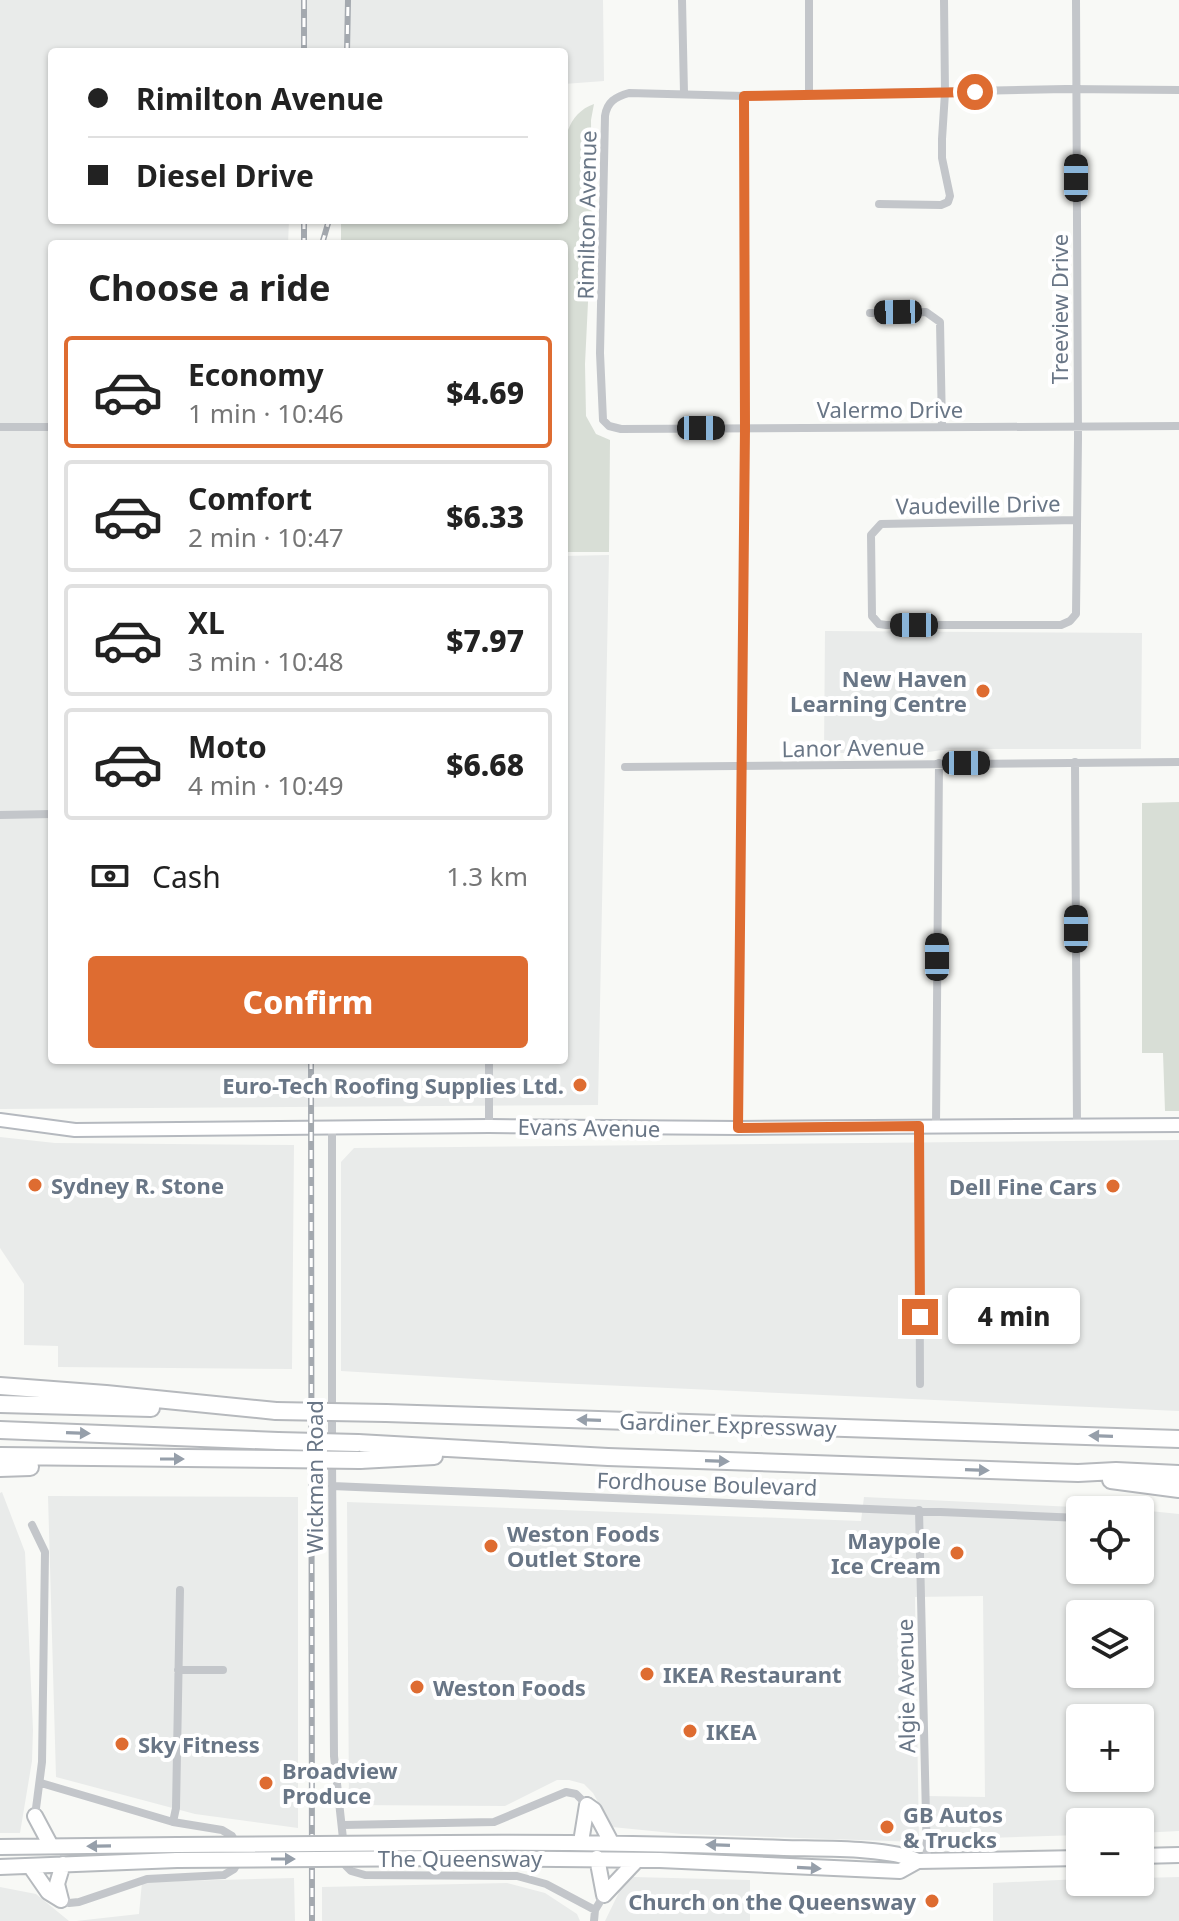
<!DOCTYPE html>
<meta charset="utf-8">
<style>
:root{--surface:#fff;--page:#f2f2f2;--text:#222;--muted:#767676;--line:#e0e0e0;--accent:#de6c31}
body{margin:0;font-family:"Noto Sans",sans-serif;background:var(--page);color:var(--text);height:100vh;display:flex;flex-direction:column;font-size:30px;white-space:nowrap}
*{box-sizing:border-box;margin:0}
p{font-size:26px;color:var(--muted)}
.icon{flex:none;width:44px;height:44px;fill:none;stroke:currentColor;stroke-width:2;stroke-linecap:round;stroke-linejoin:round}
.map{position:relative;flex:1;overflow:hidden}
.drawer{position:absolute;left:48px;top:240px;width:520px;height:824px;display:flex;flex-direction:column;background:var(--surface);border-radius:8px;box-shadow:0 2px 6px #0004}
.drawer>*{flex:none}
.banner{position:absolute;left:48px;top:48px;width:520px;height:176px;border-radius:8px;box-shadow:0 2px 6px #0004;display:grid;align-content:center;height:176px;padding:0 40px;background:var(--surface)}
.fabs{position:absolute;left:1066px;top:1496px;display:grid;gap:16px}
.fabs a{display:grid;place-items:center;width:88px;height:88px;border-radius:8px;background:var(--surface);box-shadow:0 2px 6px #0004;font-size:40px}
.end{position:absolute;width:36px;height:36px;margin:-18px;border:10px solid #de6c31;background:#fff;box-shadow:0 0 0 4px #fff}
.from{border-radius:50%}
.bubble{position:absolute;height:56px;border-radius:8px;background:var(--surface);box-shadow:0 2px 6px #0004;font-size:26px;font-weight:800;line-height:56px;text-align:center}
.car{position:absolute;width:24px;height:48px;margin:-24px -12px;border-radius:10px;box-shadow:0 0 6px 2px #0007;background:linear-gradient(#222 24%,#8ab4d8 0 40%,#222 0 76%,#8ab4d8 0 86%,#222 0)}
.banner b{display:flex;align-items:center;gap:28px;height:76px;font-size:30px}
.banner b+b{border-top:2px solid var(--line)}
.banner i{width:20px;height:20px;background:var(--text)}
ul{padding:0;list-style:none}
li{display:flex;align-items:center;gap:24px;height:112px;margin:0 16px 12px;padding:0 24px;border:4px solid var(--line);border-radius:8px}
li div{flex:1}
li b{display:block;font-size:30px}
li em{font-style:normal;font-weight:800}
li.current{border-color:var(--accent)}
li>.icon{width:72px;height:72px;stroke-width:1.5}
h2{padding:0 40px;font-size:36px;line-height:96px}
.pay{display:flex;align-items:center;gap:20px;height:88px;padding:0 40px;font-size:30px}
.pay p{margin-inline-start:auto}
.cta{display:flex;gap:16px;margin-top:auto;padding:16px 40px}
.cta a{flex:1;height:92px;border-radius:8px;background:var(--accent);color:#fff;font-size:32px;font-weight:800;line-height:92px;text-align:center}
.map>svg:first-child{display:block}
.built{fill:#e9ebea;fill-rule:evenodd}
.green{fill:#d8ded6}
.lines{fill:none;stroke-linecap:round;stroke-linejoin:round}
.secondary-casing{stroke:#b5b9bf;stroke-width:16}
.primary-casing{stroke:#b6babe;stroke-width:18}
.highway-casing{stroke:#b6b9bd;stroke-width:20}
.street{stroke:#c3c6ca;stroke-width:8}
.secondary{stroke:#fff;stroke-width:12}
.primary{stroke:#fff;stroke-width:14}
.highway{stroke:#fff;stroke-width:16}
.rail-casing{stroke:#a4a9af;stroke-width:6}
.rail{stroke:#fff;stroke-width:3;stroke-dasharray:9;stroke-linecap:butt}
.primary-bridge-casing{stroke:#b6babe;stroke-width:18;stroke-linecap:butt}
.highway-bridge-casing{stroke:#b6b9bd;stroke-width:20;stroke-linecap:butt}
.primary-bridge{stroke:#fff;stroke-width:14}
.highway-bridge{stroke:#fff;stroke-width:16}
.oneway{fill:#969faa}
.route{stroke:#de6c31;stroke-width:10}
.poi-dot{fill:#de6c31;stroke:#fff;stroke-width:3}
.labels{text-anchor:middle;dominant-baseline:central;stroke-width:8;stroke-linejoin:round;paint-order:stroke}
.street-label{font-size:22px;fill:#697686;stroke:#fff}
.poi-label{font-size:22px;font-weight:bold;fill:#697686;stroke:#fff;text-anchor:start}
</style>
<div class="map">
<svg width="1179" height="1921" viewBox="0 0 1179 1921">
<rect width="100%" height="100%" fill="#f8f9f6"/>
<path class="built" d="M0,0H603L604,81L564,84V52H52V220H289L288,244H52V1060H564V556L609,555L598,1105L0,1109Z
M825,631L1142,633L1141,749H949L922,753H824Z
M0,1137L55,1143L294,1145L292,1369L58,1367V1346L24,1345V1284L0,1248Z
M1179,1140V1411L511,1381L341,1371V1162L354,1148Z
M2,1492L25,1552L33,1730L32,1761L20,1833H0V1493Z
M48,1496L298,1497V1828L195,1814L56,1777Z
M864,1497L1138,1510H1080V1570H1140V1510L1179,1514V1831L1140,1833V1822H1080V1835L928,1840L927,1796L985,1797L983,1596L915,1597L919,1842L682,1834L612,1827L593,1793L584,1784L569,1780H557L505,1806L349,1805L347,1502L861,1521ZM1080,1614H1140V1674H1080ZM1080,1718H1140V1778H1080Z
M633,1877L750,1880V1921H605L624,1882Z
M1179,1877V1921H993V1883L1080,1879V1882H1140V1878Z
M294,1878L295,1921H76L139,1914L142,1882Z
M507,1883L545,1893L577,1914L580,1921H322V1887Z
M0,1887L36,1894L69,1921H0Z"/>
<path class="green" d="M594,104L591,120L592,220L585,364L586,416L596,434L610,440L609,552H564V244H341V221L564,220C564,183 551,119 594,104Z
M1179,802V1111H1165L1163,1053H1142V803Z"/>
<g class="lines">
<g class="secondary-casing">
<path id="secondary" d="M0,1120L75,1130L489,1126L738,1128L1179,1125"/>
</g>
<g class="primary-casing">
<path id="primary" d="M587,1805L594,1810L611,1842
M35,1816L51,1846
M581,1842L587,1805
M446,1843C559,1842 671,1844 784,1848C819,1849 888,1847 918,1861L1080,1858
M0,1847L177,1845
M1140,1856L1179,1855
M446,1858L660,1860L900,1871L918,1861
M597,1858L604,1895
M30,1866L48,1892L61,1900
M0,1867L177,1860
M604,1895L637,1860
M61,1900L57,1884L63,1864"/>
</g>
<g class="highway-casing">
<path id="highway" d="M0,1386L106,1394L276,1411
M0,1404L151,1408
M386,1413L1179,1439
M0,1430L278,1441
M358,1443L608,1457L1078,1473L1116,1471L1179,1474
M0,1456L278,1459
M360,1460L434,1456
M0,1468L30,1467
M1111,1480L1179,1489"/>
</g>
<path class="street" d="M682,0L684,93
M1076,0L1078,438L1076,614L1070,621L1061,625H886L879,624L872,616L871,535L881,524L1076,520
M1179,90L1066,89L744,96L629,93C615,97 607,102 605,116L600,353L603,420L609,426L621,429L1179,426
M809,94V0
M879,204L941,205L948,202L950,196L942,158V139L945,93L944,0
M870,313L926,312L940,322L942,427
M0,427H52
M1075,762L1077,1125
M625,767L1179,762
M0,815L52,814
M489,1126V1060
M919,1126L920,1384
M936,1126L939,763
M332,1128V1443
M738,1128L745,428L744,96
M332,1457L334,1756L346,1866L351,1871L365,1875L517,1876L546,1884L595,1910
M332,1486L1080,1518
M919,1510L927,1861
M32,1525L45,1552L42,1762L35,1816
M178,1670H223
M41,1783L173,1822L222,1830L232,1836L238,1846
M173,1822L176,1808L180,1590
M343,1825L494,1822L566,1792L576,1794L587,1805
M61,1900L69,1903L79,1902L147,1879L224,1875L234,1869L239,1860
M594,1921L595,1910L604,1895"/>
<use href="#secondary" class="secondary"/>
<use href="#primary" class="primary"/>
<use href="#highway" class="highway"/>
<g class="rail-casing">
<path id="rail" d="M304,0V52
M347,52L348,0
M304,220V244
M322,244L329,220
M311,1060L312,1921"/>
</g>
<use href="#rail" class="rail"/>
<g class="primary-bridge-casing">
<path id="primary-bridge" d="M177,1845L446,1843
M177,1860L446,1858"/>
</g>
<g class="highway-bridge-casing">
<path id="highway-bridge" d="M276,1411L386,1413
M278,1441L358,1443
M278,1459L360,1460"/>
</g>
<use href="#primary-bridge" class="primary-bridge"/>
<use href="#highway-bridge" class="highway-bridge"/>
</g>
<defs><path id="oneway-solid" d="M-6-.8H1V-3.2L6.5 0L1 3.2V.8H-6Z" transform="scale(2)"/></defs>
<g class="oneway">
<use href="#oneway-solid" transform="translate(589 1420) rotate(-178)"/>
<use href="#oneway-solid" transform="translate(78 1433) rotate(2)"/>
<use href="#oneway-solid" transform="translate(1101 1436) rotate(-178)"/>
<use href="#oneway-solid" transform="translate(172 1459)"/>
<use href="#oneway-solid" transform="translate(717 1461) rotate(2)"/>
<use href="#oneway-solid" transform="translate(977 1470) rotate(2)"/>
<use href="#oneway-solid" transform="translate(718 1845) rotate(-178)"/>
<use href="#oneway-solid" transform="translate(99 1846) rotate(179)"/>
<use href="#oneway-solid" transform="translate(283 1859)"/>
<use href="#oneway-solid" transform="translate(809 1868) rotate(3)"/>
</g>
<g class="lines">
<path class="route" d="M920,1317L919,1126L738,1128L745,428L744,96L975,92"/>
</g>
<g class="poi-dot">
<circle cx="983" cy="691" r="8"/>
<circle cx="580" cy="1085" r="8"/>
<circle cx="35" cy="1185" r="8"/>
<circle cx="1113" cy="1186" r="8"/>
<circle cx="491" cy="1546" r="8"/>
<circle cx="957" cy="1553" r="8"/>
<circle cx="647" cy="1674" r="8"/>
<circle cx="417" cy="1687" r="8"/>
<circle cx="690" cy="1731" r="8"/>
<circle cx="122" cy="1744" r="8"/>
<circle cx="266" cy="1783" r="8"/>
<circle cx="887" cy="1827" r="8"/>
<circle cx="932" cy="1901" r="8"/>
</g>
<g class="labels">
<g class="street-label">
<text transform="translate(586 215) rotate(-89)">Rimilton Avenue</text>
<text transform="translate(1059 309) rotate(-90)">Treeview Drive</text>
<text x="890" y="409">Valermo Drive</text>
<text transform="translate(978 504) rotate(-1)">Vaudeville Drive</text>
<text transform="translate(853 747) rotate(-1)">Lanor Avenue</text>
<text transform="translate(589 1127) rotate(1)">Evans Avenue</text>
<text transform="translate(728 1424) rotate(2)">Gardiner Expressway</text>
<text transform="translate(314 1477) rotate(-90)">Wickman Road</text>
<text transform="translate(707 1483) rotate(2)">Fordhouse Boulevard</text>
<text transform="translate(905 1686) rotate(-91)">Algie Avenue</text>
<text x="460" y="1858">The Queensway</text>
</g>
<g class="poi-label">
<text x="967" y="678" text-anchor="end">New Haven<tspan x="967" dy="25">Learning Centre</tspan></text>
<text x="564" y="1085" text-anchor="end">Euro-Tech Roofing Supplies Ltd.</text>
<text x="51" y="1185">Sydney R. Stone</text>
<text x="1097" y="1186" text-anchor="end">Dell Fine Cars</text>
<text x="507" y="1533">Weston Foods<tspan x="507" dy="25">Outlet Store</tspan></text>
<text x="941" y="1540" text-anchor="end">Maypole<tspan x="941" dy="25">Ice Cream</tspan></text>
<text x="663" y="1674">IKEA Restaurant</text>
<text x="433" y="1687">Weston Foods</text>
<text x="706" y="1731">IKEA</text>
<text x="138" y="1744">Sky Fitness</text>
<text x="282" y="1770">Broadview<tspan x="282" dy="25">Produce</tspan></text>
<text x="903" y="1814">GB Autos<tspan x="903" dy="25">&amp; Trucks</tspan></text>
<text x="916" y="1901" text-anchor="end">Church on the Queensway</text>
</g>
</g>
</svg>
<div class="fabs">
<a><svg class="icon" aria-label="locate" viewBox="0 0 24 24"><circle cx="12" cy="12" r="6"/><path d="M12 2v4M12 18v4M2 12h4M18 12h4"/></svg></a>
<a><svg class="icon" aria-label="layers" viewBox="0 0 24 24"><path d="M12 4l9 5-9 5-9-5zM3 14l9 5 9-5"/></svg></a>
<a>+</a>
<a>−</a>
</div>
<i class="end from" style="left:975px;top:92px"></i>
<i class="end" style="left:920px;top:1317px"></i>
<div class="bubble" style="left:948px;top:1288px;width:132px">4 min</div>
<i class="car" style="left:1076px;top:178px;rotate:0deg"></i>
<i class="car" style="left:898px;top:312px;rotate:269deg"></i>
<i class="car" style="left:701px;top:428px;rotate:90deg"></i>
<i class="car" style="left:914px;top:625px;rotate:270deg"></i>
<i class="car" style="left:966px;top:763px;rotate:90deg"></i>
<i class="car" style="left:1076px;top:929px;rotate:0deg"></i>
<i class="car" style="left:937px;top:957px;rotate:0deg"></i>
<div class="banner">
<b><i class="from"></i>Rimilton Avenue</b>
<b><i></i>Diesel Drive</b>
</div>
<section class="drawer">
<h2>Choose a ride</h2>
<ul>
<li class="current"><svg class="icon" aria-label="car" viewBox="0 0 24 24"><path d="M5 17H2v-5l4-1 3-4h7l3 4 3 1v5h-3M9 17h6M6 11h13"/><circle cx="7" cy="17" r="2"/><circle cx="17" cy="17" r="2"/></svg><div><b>Economy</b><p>1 min · 10:46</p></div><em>$4.69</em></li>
<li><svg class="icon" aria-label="car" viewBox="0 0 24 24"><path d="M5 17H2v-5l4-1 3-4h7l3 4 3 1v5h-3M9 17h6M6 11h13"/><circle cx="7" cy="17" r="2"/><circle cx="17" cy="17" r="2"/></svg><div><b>Comfort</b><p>2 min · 10:47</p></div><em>$6.33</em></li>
<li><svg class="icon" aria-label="car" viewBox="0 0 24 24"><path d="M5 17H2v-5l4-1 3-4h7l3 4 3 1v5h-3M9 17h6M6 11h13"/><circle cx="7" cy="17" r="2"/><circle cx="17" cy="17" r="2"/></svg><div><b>XL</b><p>3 min · 10:48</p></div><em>$7.97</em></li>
<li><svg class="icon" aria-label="car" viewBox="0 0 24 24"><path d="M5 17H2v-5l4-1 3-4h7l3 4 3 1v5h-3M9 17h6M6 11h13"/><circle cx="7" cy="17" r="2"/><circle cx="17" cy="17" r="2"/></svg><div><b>Moto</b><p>4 min · 10:49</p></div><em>$6.68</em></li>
</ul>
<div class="pay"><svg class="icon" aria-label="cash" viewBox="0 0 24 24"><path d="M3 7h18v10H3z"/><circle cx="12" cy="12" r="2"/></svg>Cash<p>1.3 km</p></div>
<div class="cta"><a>Confirm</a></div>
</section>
</div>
